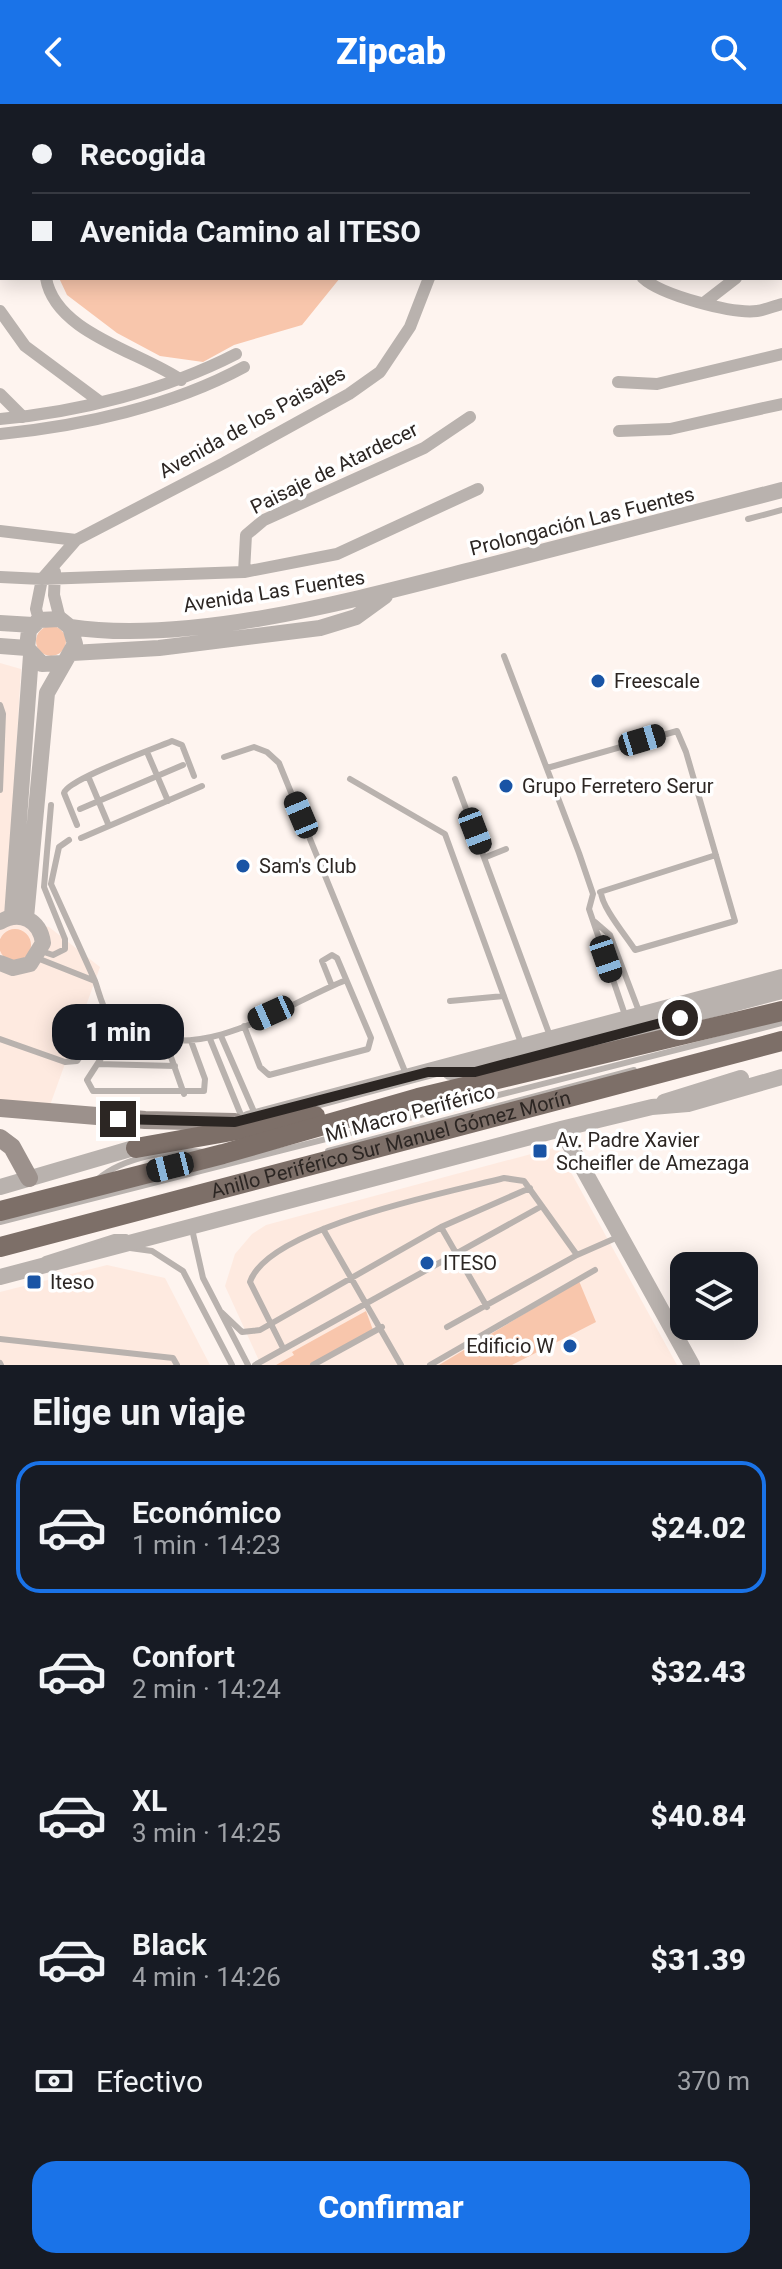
<!DOCTYPE html>
<html lang="es">
<meta charset="utf-8">
<style>
:root{--surface:#171b24;--page:#242831;--text:#f1f3f6;--muted:#9ea1a6;--line:#363941;--accent:#1a73e8}
body{margin:0;font-family:Roboto,sans-serif;background:var(--page);color:var(--text);height:100vh;display:flex;flex-direction:column;font-size:30px;white-space:nowrap}
*{box-sizing:border-box;margin:0}
p{font-size:26px;color:var(--muted)}
.icon{flex:none;width:44px;height:44px;fill:none;stroke:currentColor;stroke-width:2;stroke-linecap:round;stroke-linejoin:round}
.map{position:relative;height:1261px;overflow:hidden}
.panel{display:flex;flex-direction:column;background:var(--surface);flex:1}
.panel>*{flex:none}
.top-card{position:absolute;left:0px;top:0px;width:782px;height:176px;box-shadow:0 4px 20px #0003;display:grid;align-content:center;height:176px;padding:0 32px;background:var(--surface)}
.fabs{position:absolute;left:670px;top:1148px;display:grid;gap:16px}
.fabs a{display:grid;place-items:center;width:88px;height:88px;border-radius:16px;background:var(--surface);box-shadow:0 4px 20px #0003;font-size:40px}
.end{position:absolute;width:36px;height:36px;margin:-18px;border:10px solid #2c2623;background:#fff;box-shadow:0 0 0 4px #fff}
.from{border-radius:50%}
.bubble{position:absolute;height:56px;border-radius:24px;background:var(--surface);box-shadow:0 4px 20px #0003;font-size:26px;font-weight:800;line-height:56px;text-align:center}
.car{position:absolute;width:24px;height:48px;margin:-24px -12px;border-radius:10px;box-shadow:0 0 6px 2px #0007;background:linear-gradient(#222 24%,#8ab4d8 0 40%,#222 0 76%,#8ab4d8 0 86%,#222 0)}
.top-card b{display:flex;align-items:center;gap:28px;height:76px;font-size:30px}
.top-card b+b{border-top:2px solid var(--line)}
.top-card i{width:20px;height:20px;background:var(--text)}
ul{padding:0;list-style:none}
li{display:flex;align-items:center;gap:24px;height:132px;margin:0 16px 12px;padding:0 16px;border:4px solid transparent;border-radius:24px}
li div{flex:1}
li b{display:block;font-size:30px}
li em{font-style:normal;font-weight:800}
li.active{border-color:var(--accent)}
li>.icon{width:72px;height:72px;stroke-width:1.5}
h2{padding:0 32px;font-size:36px;line-height:96px}
.pay{display:flex;align-items:center;gap:20px;height:88px;padding:0 32px;font-size:30px}
.pay p{margin-inline-start:auto}
.primary-button{display:flex;gap:16px;margin-top:auto;padding:16px 32px}
.primary-button a{flex:1;height:92px;border-radius:24px;background:var(--accent);color:#fff;font-size:32px;font-weight:800;line-height:92px;text-align:center}
header{display:flex;justify-content:space-between;align-items:center;height:104px;padding:0 32px;background:var(--accent);color:#fff;font-size:36px;font-weight:800}
.map>svg:first-child{display:block}
.built{fill:#feeae0}
.green{fill:#f8c6ac}
.lines{fill:none;stroke-linecap:round;stroke-linejoin:round}
.service{stroke:#b9b2ae;stroke-width:6}
.minor{stroke:#b9b2ae;stroke-width:12}
.tertiary{stroke:#b9b2ae;stroke-width:16}
.secondary{stroke:#9c918c;stroke-width:18}
.trunk{stroke:#7d6f68;stroke-width:20}
.route{stroke:#2c2623;stroke-width:10}
.poi-dot{fill:#1954a5;stroke:#fff;stroke-width:3}
.labels{text-anchor:middle;dominant-baseline:central;stroke-width:7;stroke-linejoin:round;paint-order:stroke}
.street-label{font-size:20px;fill:#2c2623;stroke:#fff}
.poi-label{font-size:20px;fill:#2c2623;stroke:#fff;text-anchor:start}
</style>
<header><svg class="icon" aria-label="back" viewBox="0 0 24 24"><path d="M15 5l-7 7 7 7"/></svg>Zipcab<svg class="icon" aria-label="search" viewBox="0 0 24 24"><circle cx="10" cy="10" r="6"/><path d="M15 15l6 6"/></svg></header>
<div class="map">
<svg width="782" height="1261" viewBox="0 0 782 1261">
<rect width="100%" height="100%" fill="#fef4ef"/>
<path class="built" d="M0,559L21,565L7,805L0,811L49,823L100,863L49,1004L0,999Z
M557,1043L677,1261H261L225,1182L235,1150L252,1130L266,1121Z
M107,1161L165,1174L210,1261H0V1188Z"/>
<path class="green" d="M59,174H340L302,221L234,241L203,258L160,252L117,229L67,191Z
M36 537a15 15 0 1 1 30 0a15 15 0 1 1-30 0Z
M-1 841a16 16 0 1 1 32 0a16 16 0 1 1-32 0Z
M579,1177L596,1218L512,1261H439Z
M366,1207L373,1226L315,1261H276L294,1251L292,1248Z"/>
<g class="lines">
<path class="service" d="M748,415L782,406
M504,552L579,749L593,790L589,805L625,911
M0,601L3,610L0,686
M147,648L168,697
M224,653L254,643L267,648L279,659L406,970
M547,664L677,627L686,648L735,817L635,846C626,832 601,802 601,788
M88,672L109,722
M350,675L445,730L521,939
M455,675L550,932
M80,705L183,661
M77,721L64,689C68,675 154,645 172,637L182,641L194,672
M81,734L202,682
M486,753L506,745
M51,780L95,877
M51,780L59,743L69,736
M600,788L716,751
M595,818L610,831L640,910
M41,847L53,851L65,845V835L44,783L51,701
M37,854L95,877C99,888 102,903 109,912C116,921 131,926 141,930C212,955 282,902 346,876
M450,897L504,892
M122,922L87,976L93,987H204L205,975L191,937
M244,922L260,963L269,971L368,945L371,934L337,854L332,851L322,857L332,882
M221,932L255,1010
M0,935L65,958L77,957L109,913
M210,935L243,1016
M165,936L184,990
M98,960L175,962
M328,1047L634,966
M98,1075C122,1054 172,1044 204,1048
M0,1118L782,919
M441,1123L487,1203
M192,1125L203,1174L248,1261
M323,1125L401,1261
M130,1144L152,1147L183,1167L232,1261
M577,1151L618,1133
M45,1155L114,1133H126
M220,1207L242,1228L260,1226L441,1123L530,1084
M0,1235L173,1254L177,1261
M283,1244L250,1178C268,1123 450,1088 504,1074L524,1077L577,1151L447,1223
M0,1259L1,1261
M255,1261L542,1102
M313,1261L382,1223
M430,1261L595,1166"/>
<path class="minor" d="M628,0L630,2
M723,0L726,2
M44,2L46,0
M114,2L115,0
M194,2L196,0
M613,2L614,0
M780,31H782
M0,35L2,34
M0,51L2,49
M780,105H782
M780,125L782,123
M0,137L2,133
M46,174C55,229 141,248 181,276
M643,174C661,191 732,210 757,207C765,206 774,202 782,200
M705,198L736,174
M0,207L25,242L99,297
M618,278L657,280L782,250
M0,290L23,313
M0,315C79,308 166,286 236,250
M619,327L670,325L782,300
M0,330C82,322 172,302 244,263
M0,427L76,436
M55,468L54,491L60,515
M244,468L246,431L264,416L424,344L470,313
M0,473L42,475L244,468L337,450L478,385
M39,516L36,505L42,475L76,436L224,359L349,290L380,268L410,223L429,174"/>
<path class="tertiary" d="M0,519L33,521
M70,523C189,541 354,496 471,466C574,440 678,413 782,386
M0,542L27,544
M72,549L159,544L320,524L356,513L385,492
M12,812L31,551
M26,814L47,589L75,540L70,523L60,515L39,516L29,526L27,544L42,560L62,559
M0,818C20,806 40,816 43,839L30,860L13,864L0,859
M450,968H475L782,887
M664,998L741,974
M248,1015L782,873
M561,1025L692,1261
M0,1083L144,1041
M0,1173L561,1025L652,1003L688,1000L782,973"/>
<path class="secondary" d="M0,1004L145,1016L235,1018
M0,1034L12,1043L29,1074"/>
<g class="trunk">
<path d="M136,1044L315,1012"/>
<path d="M0,1107L223,1050L418,994L782,907"/>
<path id="s1" d="M0,1143L782,937"/>
</g>
</g>
<g class="lines">
<path class="route" d="M118,1015L235,1018L428,968H475L680,914"/>
</g>
<g class="poi-dot">
<circle cx="598" cy="577" r="8"/>
<circle cx="506" cy="682" r="8"/>
<circle cx="243" cy="762" r="8"/>
<rect x="532" y="1039" width="16" height="16" rx="4"/>
<circle cx="427" cy="1159" r="8"/>
<rect x="26" y="1170" width="16" height="16" rx="4"/>
<circle cx="570" cy="1242" r="8"/>
</g>
<g class="labels">
<g class="street-label">
<text transform="translate(252 318) rotate(-29)">Avenida de los Paisajes</text>
<text transform="translate(334 364) rotate(-26)">Paisaje de Atardecer</text>
<text transform="translate(582 417) rotate(-14)">Prolongación Las Fuentes</text>
<text transform="translate(274 487) rotate(-9)">Avenida Las Fuentes</text>
<text transform="translate(410 1009) rotate(-15)">Mi Macro Periférico</text>
<text stroke="none"><textPath href="#s1" startOffset="404">Anillo Periférico Sur Manuel Gómez Morín</textPath></text>
</g>
<g class="poi-label">
<text x="614" y="577">Freescale</text>
<text x="522" y="682">Grupo Ferretero Serur</text>
<text x="259" y="762">Sam's Club</text>
<text x="556" y="1036">Av. Padre Xavier<tspan x="556" dy="23">Scheifler de Amezaga</tspan></text>
<text x="443" y="1159">ITESO</text>
<text x="50" y="1178">Iteso</text>
<text x="554" y="1242" text-anchor="end">Edificio W</text>
</g>
</g>
</svg>
<div class="fabs">
<a><svg class="icon" aria-label="layers" viewBox="0 0 24 24"><path d="M12 4l9 5-9 5-9-5zM3 14l9 5 9-5"/></svg></a>
</div>
<i class="end from" style="left:680px;top:914px"></i>
<i class="end" style="left:118px;top:1015px"></i>
<div class="bubble" style="left:52px;top:900px;width:132px">1 min</div>
<i class="car" style="left:642px;top:636px;rotate:73deg"></i>
<i class="car" style="left:301px;top:711px;rotate:337deg"></i>
<i class="car" style="left:475px;top:727px;rotate:159deg"></i>
<i class="car" style="left:606px;top:855px;rotate:161deg"></i>
<i class="car" style="left:271px;top:909px;rotate:246deg"></i>
<i class="car" style="left:170px;top:1063px;rotate:256deg"></i>
<div class="top-card">
<b><i class="from"></i>Recogida</b>
<b><i></i>Avenida Camino al ITESO</b>
</div>
</div>
<section class="panel">
<h2>Elige un viaje</h2>
<ul>
<li class="active"><svg class="icon" aria-label="car" viewBox="0 0 24 24"><path d="M5 17H2v-5l4-1 3-4h7l3 4 3 1v5h-3M9 17h6M6 11h13"/><circle cx="7" cy="17" r="2"/><circle cx="17" cy="17" r="2"/></svg><div><b>Económico</b><p>1 min · 14:23</p></div><em>$24.02</em></li>
<li><svg class="icon" aria-label="car" viewBox="0 0 24 24"><path d="M5 17H2v-5l4-1 3-4h7l3 4 3 1v5h-3M9 17h6M6 11h13"/><circle cx="7" cy="17" r="2"/><circle cx="17" cy="17" r="2"/></svg><div><b>Confort</b><p>2 min · 14:24</p></div><em>$32.43</em></li>
<li><svg class="icon" aria-label="car" viewBox="0 0 24 24"><path d="M5 17H2v-5l4-1 3-4h7l3 4 3 1v5h-3M9 17h6M6 11h13"/><circle cx="7" cy="17" r="2"/><circle cx="17" cy="17" r="2"/></svg><div><b>XL</b><p>3 min · 14:25</p></div><em>$40.84</em></li>
<li><svg class="icon" aria-label="car" viewBox="0 0 24 24"><path d="M5 17H2v-5l4-1 3-4h7l3 4 3 1v5h-3M9 17h6M6 11h13"/><circle cx="7" cy="17" r="2"/><circle cx="17" cy="17" r="2"/></svg><div><b>Black</b><p>4 min · 14:26</p></div><em>$31.39</em></li>
</ul>
<div class="pay"><svg class="icon" aria-label="cash" viewBox="0 0 24 24"><path d="M3 7h18v10H3z"/><circle cx="12" cy="12" r="2"/></svg>Efectivo<p>370 m</p></div>
<div class="primary-button"><a>Confirmar</a></div>
</section>
